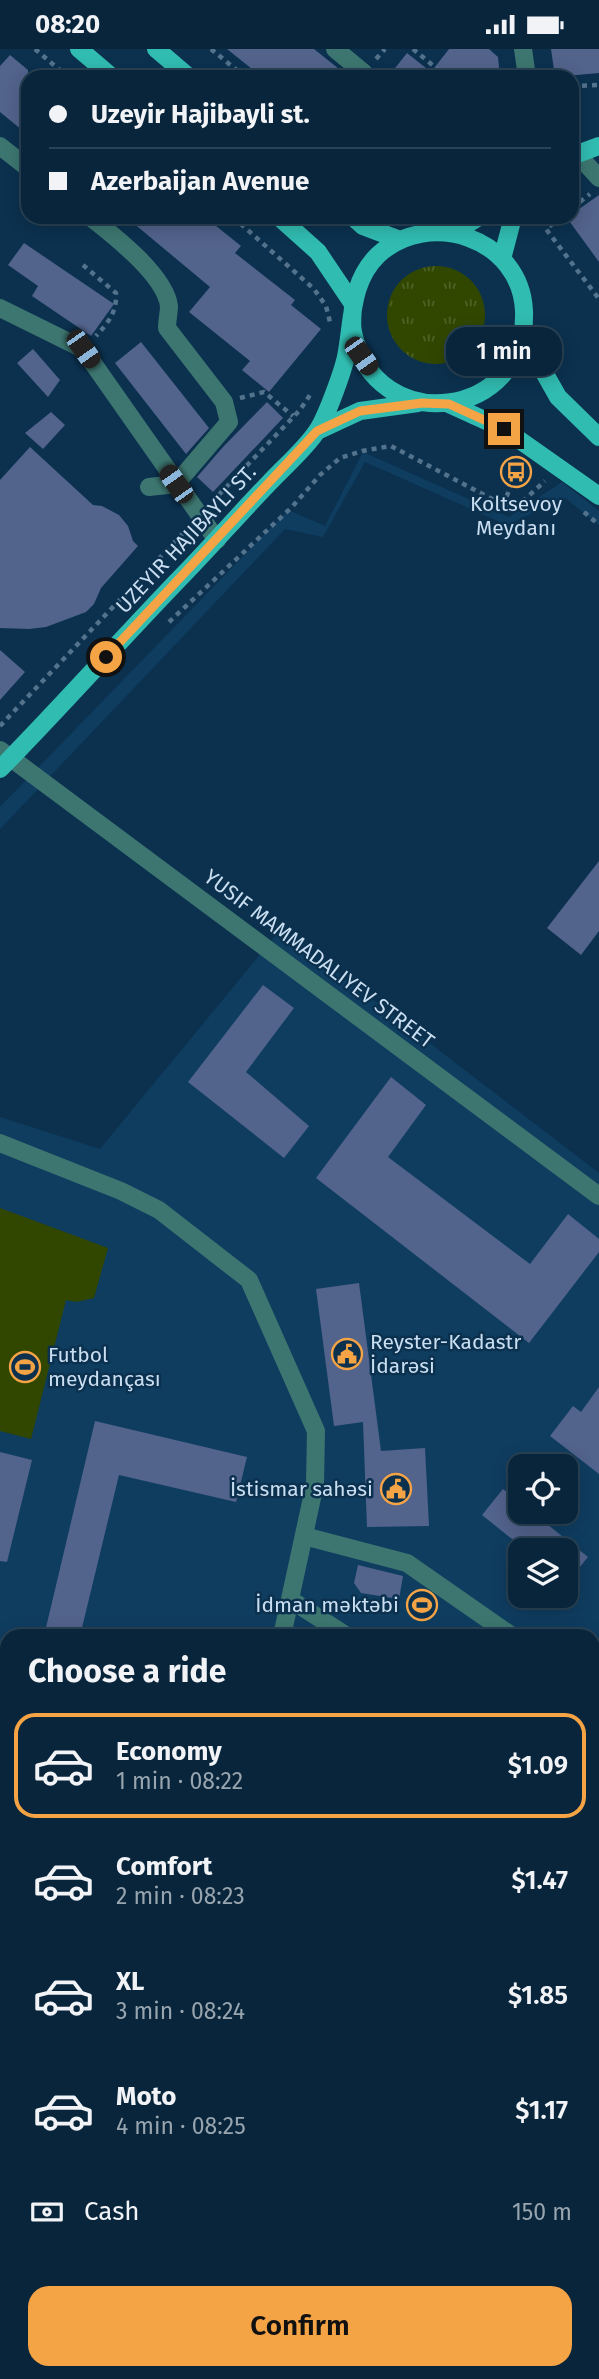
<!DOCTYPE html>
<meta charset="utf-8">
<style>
:root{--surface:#08253b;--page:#112d42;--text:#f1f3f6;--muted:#98a5af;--line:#294255;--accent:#f4a345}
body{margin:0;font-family:"Fira Sans",sans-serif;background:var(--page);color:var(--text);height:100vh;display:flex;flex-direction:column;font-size:26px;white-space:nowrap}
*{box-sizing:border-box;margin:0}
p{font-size:23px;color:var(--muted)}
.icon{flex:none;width:38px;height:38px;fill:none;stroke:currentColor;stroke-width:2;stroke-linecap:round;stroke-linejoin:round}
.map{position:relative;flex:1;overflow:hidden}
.side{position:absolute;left:0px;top:1580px;width:600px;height:751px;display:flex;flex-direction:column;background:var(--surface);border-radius:21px 21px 0 0;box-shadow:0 4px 18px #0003,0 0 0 2px var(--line)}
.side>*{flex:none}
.hud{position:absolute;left:21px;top:21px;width:558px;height:154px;border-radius:21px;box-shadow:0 4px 18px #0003,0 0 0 2px var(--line);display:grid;align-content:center;height:154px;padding:0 28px;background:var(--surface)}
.tools{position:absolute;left:508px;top:1405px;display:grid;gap:14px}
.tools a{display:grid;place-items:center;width:70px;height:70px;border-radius:14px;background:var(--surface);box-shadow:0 4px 18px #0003,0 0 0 2px var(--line);font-size:35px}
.end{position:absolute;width:32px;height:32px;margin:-16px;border:9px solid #f4a345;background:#111;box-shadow:0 0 0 4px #111}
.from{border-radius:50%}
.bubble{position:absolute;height:49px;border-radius:21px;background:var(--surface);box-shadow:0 4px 18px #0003,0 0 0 2px var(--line);font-size:23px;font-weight:600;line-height:49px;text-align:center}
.car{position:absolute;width:21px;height:42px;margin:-21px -10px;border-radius:9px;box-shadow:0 0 5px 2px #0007;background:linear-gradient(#222 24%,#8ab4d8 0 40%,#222 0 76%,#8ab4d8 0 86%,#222 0)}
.hud b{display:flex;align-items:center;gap:24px;height:66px;font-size:26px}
.hud b+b{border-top:2px solid var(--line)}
.hud i{width:18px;height:18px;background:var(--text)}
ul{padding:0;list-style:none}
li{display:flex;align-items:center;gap:21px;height:105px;margin:0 14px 10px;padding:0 14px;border:4px solid transparent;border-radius:21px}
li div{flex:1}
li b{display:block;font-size:26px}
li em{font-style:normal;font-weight:600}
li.current{border-color:var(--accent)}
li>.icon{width:63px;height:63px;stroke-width:1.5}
h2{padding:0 28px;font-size:32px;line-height:84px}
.pay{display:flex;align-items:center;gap:18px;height:77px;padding:0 28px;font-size:26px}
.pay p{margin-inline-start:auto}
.action{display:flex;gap:14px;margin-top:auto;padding:14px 28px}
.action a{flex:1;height:80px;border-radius:21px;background:var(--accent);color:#111;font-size:28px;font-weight:600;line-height:80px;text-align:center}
.status{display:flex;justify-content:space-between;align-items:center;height:49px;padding:0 35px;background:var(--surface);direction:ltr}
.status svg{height:19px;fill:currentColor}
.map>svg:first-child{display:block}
.built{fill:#0f3d60;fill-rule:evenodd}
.grass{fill:url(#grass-tufts)}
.forest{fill:url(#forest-crowns)}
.garden{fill:#314700}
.building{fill:#52638c}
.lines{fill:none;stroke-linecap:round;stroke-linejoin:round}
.path{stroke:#53728c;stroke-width:4.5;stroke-dasharray:5 5;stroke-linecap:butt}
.minor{stroke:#3d7670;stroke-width:18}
.major{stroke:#31bcb1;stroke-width:18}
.route{stroke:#f4a345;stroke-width:9}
.labels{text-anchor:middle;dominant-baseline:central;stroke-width:5;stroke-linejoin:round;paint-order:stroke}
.poi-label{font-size:21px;fill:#cadef1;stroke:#0b314f;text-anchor:start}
.street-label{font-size:21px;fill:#cadef1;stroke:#0b314f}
</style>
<div class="status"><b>08:20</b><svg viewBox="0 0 49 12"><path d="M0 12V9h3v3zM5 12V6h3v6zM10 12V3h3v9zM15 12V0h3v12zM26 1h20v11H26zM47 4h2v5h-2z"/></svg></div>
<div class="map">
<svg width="599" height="2330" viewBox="0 0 599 2330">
<defs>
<pattern id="grass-tufts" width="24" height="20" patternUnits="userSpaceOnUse" patternTransform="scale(1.75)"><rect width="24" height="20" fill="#314700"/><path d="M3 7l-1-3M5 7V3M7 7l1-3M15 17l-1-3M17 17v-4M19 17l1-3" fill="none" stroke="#4e6126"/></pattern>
<pattern id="forest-crowns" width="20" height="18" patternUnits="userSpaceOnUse" patternTransform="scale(1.75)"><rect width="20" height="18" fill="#314700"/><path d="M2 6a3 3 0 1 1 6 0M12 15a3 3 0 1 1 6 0" fill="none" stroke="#4e6126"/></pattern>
</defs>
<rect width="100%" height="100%" fill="#0b314f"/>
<path class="built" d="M363,403L509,468L562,433L599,462V476L565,449L507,476L365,413L323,488L285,480L0,780V758L288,461L325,477Z
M281,880L599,1124V2130L593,2128V1587H7V2324H593V2310L599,2314V2330H0V1068L100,1100ZM520,1418H565V1463H520ZM520,1502H565V1547H520Z"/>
<path class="grass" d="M387 266a49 49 0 1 1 98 0a49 49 0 1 1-98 0Z"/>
<path class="forest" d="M0,1643L7,1649V2324H593V2310L599,2314V2330H10L0,2328Z"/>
<path class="garden" d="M0,1159L108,1199L94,1249L76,1253L66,1251L31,1390L0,1382Z
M593,1792L599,1796V2049L593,2048Z"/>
<path class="building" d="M227,0H314L349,28H262Z
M449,0H489L498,8L500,28H388L407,4L431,23Z
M551,0H599V24L555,28Z
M10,6L28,21V86L0,63V17Z
M599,146V213L567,169L572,168V165Z
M126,168H205L241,197L235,204L295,251L291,256L321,280L269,343L242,321L250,312L189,263L210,238Z
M24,194L114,255L91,287L32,247L38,237L8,216Z
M141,293L209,379L186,405L115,314Z
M33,300L60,331L48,348L17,314Z
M267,353L283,369L213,443L197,428L223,398Z
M51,363L65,376L43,400L25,384Z
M30,398L93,456L102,457L119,466L128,477L133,492L138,497L101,539L94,555L86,563L46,578L29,580L0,579V431Z
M0,601L25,623L0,651Z
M599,812V882L581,906L547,879Z
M263,936L294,959L246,1023L309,1077L284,1109L188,1033Z
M391,1028L426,1056L388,1108L530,1215L568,1165L599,1190V1203L529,1294L316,1129Z
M359,1234L381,1402L425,1399L429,1477L367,1478L363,1373L334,1377L316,1240Z
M599,1338V1425L550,1387L573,1357L581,1363Z
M95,1372L247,1408L236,1453L119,1426L80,1587H44Z
M0,1403L32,1411L7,1513L0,1512Z
M503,1440L520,1453V1463H532L588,1508L565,1536V1502H527L482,1466Z
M358,1516L403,1527L399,1550L361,1544L354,1534Z"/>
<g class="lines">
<path class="path" d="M35,0L68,28
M211,0L245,28
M413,0L447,28
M376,10L385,0
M572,37L599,36
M572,159L590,145
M233,168L314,240L326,257L330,273
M561,168L546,180L599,250
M83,216L116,244C117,263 108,274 96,287
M240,349L264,343L293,367
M212,453L300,361L310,346
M503,457L516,423
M584,463L599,476
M169,573L292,458L320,426L340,409L362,402L391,397L513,461L545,432
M0,677L187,480
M0,1793L7,1786"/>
<path class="minor" d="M335,0L364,24
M523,0L527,28
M0,97L28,119
M577,105L599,129
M90,168C113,186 165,226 169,257C169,263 167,272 167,279L224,353L229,373L176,435L149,438
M0,259L83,300L217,491
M0,701L599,1147
M0,1094L121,1142L159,1161L249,1231L316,1382L315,1435L282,1587
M304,1487L407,1514L512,1587
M291,1551L347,1587
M593,1644L599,1648
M593,1750L599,1754
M593,2121L599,2122
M593,2215L599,2220"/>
<path class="major" d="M79,0L112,28
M156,0L189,28
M572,107L599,97
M279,168L318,203L353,255
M353,168L363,177L400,191
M454,183L479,168
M502,210L513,168
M523,286L558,348L599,388
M449,355L504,380L599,447
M317,382L360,362L418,354
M0,720C63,656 122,589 184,525C214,494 241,463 270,433C285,417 305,400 317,382C326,369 345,318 347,302C353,268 351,232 378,206C429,159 521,189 524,262C528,371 375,390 353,283C351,275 353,264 353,255"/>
</g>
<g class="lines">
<path class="route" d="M106,608L317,382L360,362L422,354L449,355L504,380"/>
</g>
<defs>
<g id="bus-ring" transform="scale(1.575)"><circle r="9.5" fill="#0b314f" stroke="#f4a345" stroke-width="1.5"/><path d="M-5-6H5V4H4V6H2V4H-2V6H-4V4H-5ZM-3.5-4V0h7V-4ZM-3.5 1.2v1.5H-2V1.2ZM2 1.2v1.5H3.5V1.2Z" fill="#f4a345"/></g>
<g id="civic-ring" transform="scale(1.575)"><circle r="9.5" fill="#0b314f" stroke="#f4a345" stroke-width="1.5"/><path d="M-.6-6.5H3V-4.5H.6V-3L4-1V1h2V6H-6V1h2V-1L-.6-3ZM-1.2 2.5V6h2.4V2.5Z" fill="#f4a345"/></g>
<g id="stadium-ring" transform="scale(1.575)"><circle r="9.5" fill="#0b314f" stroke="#f4a345" stroke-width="1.5"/><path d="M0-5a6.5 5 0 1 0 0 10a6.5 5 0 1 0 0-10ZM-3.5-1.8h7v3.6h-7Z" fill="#f4a345"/></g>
</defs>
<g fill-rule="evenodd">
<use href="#bus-ring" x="516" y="423"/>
<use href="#civic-ring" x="347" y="1305"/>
<use href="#stadium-ring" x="25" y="1318"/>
<use href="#civic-ring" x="396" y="1440"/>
<use href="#stadium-ring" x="422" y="1556"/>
</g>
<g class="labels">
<g class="poi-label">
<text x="516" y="455" text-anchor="middle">Koltsevoy<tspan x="516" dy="24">Meydanı</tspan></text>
<text x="370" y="1293">Reyster-Kadastr<tspan x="370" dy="24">İdarəsi</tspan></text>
<text x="48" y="1306">Futbol<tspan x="48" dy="24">meydançası</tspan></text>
<text x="373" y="1440" text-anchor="end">İstismar sahəsi</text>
<text x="399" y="1556" text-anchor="end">İdman məktəbi</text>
</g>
<g class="street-label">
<text transform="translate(186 490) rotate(-47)">UZEYIR HAJIBAYLI ST.</text>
<text transform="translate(319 910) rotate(37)">YUSIF MAMMADALIYEV STREET</text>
</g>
</g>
</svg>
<div class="tools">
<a><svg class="icon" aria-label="locate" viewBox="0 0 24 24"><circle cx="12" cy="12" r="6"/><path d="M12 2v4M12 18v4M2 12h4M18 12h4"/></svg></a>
<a><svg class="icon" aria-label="layers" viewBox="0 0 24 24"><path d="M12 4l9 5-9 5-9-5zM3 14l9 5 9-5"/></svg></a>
</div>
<i class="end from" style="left:106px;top:608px"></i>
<i class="end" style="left:504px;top:380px"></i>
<div class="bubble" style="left:446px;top:278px;width:116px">1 min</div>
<i class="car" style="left:83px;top:300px;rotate:145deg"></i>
<i class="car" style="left:361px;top:307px;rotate:145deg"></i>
<i class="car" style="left:176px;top:435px;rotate:325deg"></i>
<div class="hud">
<b><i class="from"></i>Uzeyir Hajibayli st.</b>
<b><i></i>Azerbaijan Avenue</b>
</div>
<section class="side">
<h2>Choose a ride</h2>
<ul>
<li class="current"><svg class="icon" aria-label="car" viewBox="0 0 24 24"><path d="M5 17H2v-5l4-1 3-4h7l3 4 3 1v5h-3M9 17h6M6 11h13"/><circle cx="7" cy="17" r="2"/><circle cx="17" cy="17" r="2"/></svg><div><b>Economy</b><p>1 min · 08:22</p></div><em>$1.09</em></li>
<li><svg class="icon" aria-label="car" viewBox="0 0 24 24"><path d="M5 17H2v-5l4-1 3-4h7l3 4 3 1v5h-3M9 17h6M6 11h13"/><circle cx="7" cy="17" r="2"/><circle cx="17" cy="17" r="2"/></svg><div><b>Comfort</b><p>2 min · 08:23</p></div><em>$1.47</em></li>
<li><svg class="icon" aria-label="car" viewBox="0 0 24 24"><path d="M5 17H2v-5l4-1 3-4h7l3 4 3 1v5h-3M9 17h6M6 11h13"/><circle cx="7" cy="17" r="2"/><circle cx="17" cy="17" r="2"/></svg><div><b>XL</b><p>3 min · 08:24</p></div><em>$1.85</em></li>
<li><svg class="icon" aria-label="car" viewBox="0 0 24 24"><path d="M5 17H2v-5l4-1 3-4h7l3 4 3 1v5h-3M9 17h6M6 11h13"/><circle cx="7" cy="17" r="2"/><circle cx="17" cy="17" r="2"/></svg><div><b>Moto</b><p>4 min · 08:25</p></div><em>$1.17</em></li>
</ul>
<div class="pay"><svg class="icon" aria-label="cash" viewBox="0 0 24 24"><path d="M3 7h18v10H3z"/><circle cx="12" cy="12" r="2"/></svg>Cash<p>150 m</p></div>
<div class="action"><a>Confirm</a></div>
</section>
</div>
